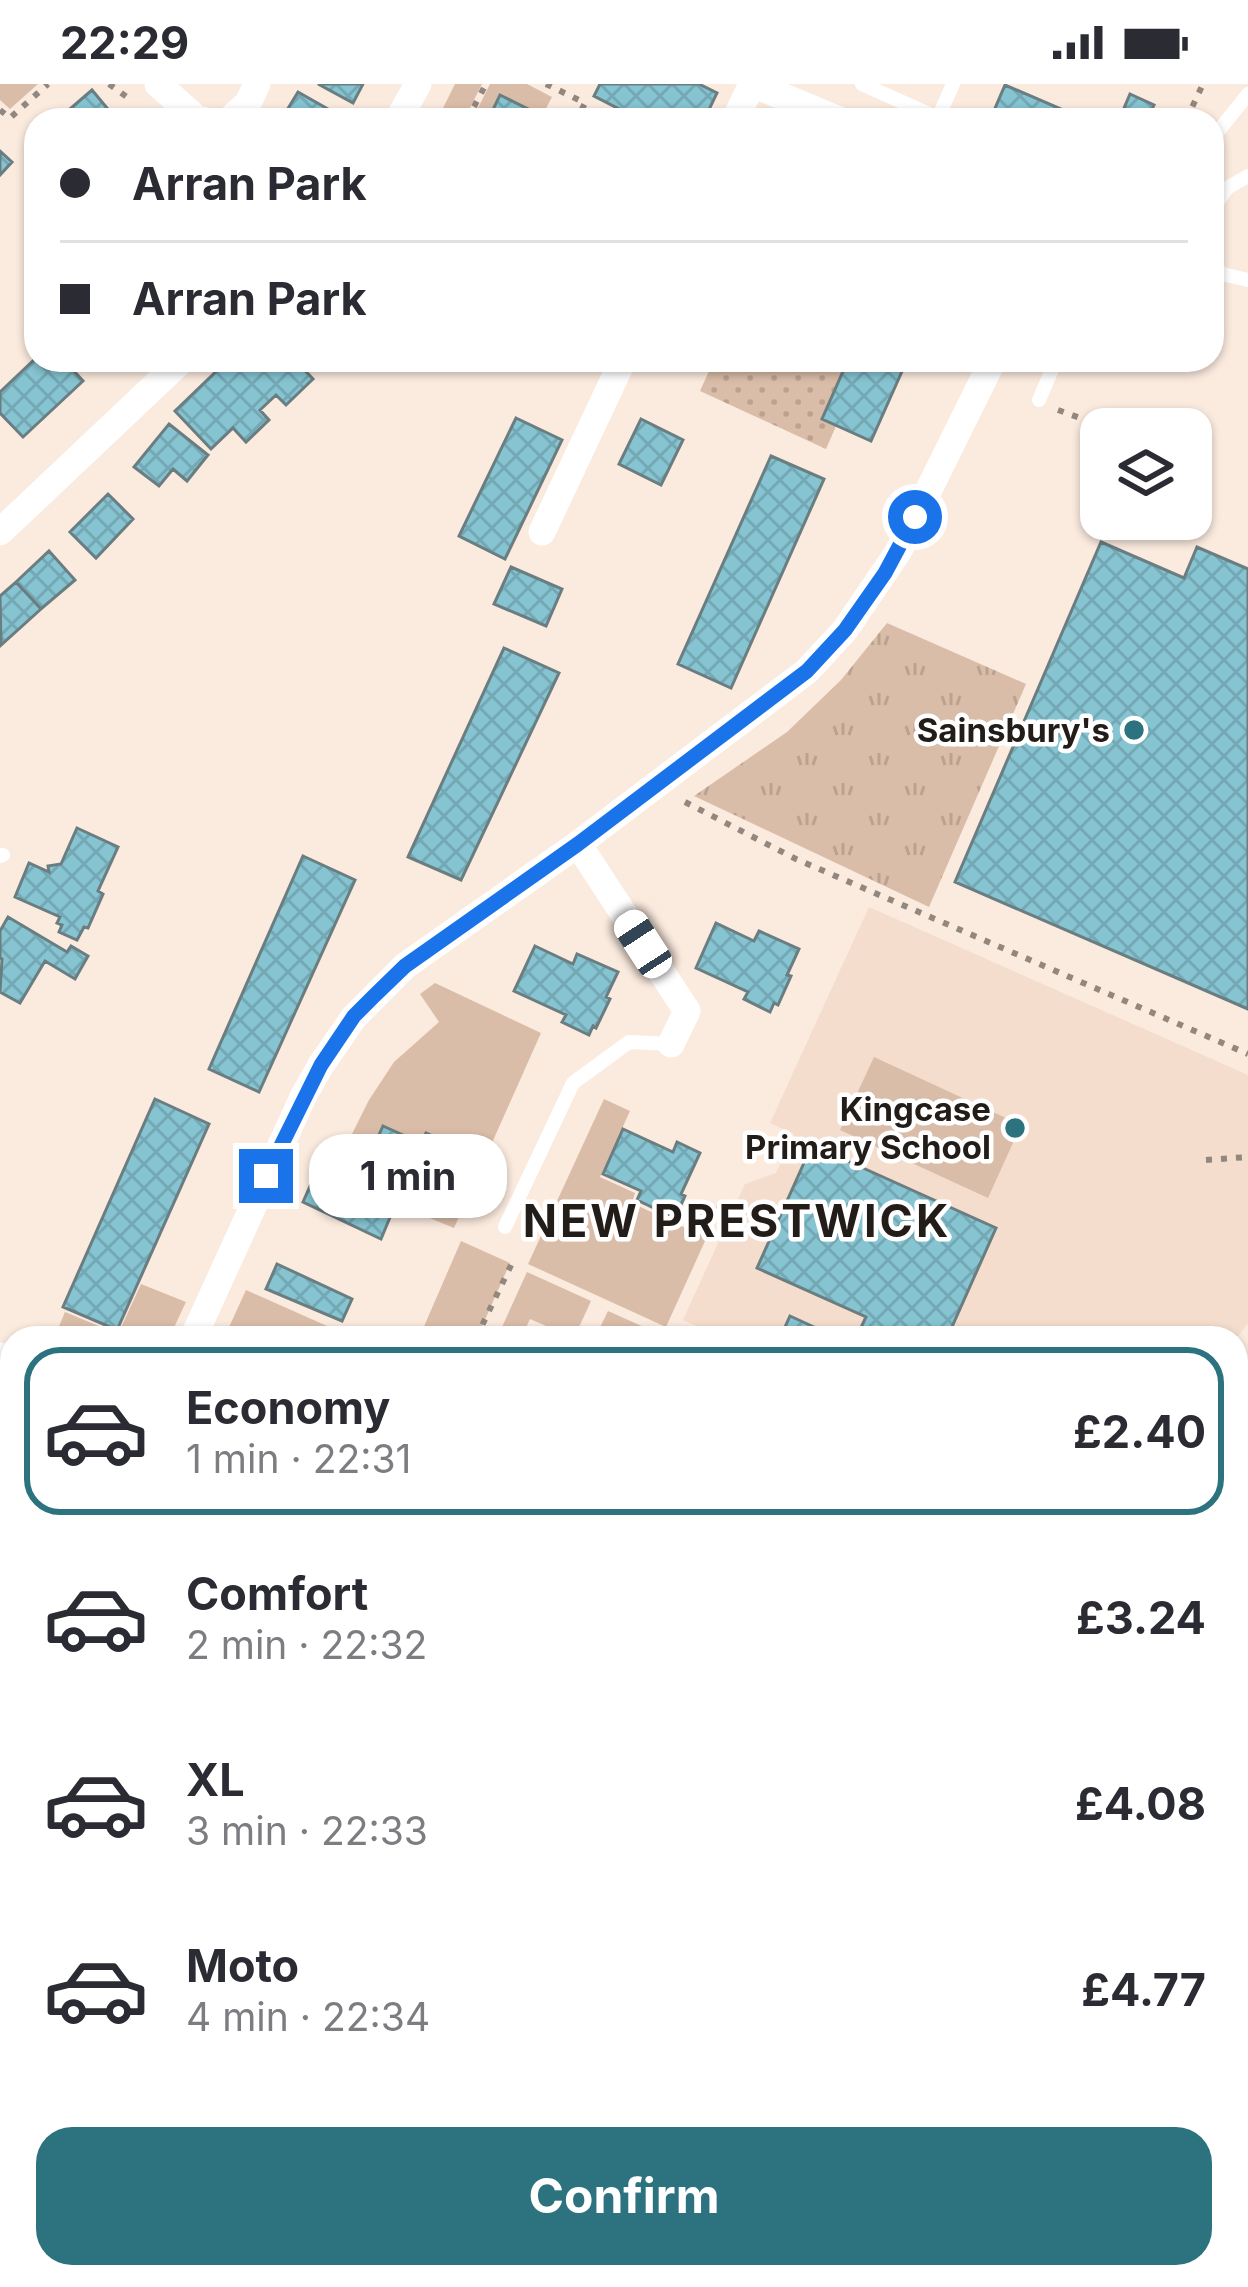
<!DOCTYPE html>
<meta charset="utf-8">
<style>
:root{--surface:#fff;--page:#f2f2f3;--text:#2b2b33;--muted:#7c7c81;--line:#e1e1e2;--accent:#2c727f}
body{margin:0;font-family:Inter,sans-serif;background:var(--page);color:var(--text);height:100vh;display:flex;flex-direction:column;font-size:45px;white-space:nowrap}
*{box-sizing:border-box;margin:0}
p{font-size:39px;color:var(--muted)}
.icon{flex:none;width:66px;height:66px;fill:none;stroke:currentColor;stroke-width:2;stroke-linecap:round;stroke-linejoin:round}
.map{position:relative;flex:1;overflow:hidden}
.drawer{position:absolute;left:0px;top:1242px;width:1248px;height:963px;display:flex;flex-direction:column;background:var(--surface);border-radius:36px 36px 0 0;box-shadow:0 3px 9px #0004}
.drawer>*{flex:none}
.hud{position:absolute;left:24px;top:24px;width:1200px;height:264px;border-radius:36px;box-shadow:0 3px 9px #0004;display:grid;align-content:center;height:264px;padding:0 36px;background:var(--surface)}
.buttons{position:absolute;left:1080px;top:324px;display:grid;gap:24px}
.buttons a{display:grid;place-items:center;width:132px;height:132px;border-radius:24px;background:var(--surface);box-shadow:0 3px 9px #0004;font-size:60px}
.end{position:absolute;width:54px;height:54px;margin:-27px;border:15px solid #1a73e8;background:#fff;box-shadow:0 0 0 6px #fff}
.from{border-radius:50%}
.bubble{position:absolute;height:84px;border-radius:36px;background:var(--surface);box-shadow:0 3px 9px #0004;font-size:39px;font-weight:700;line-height:84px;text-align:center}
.car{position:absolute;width:36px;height:72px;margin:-36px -18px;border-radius:15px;box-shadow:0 0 9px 3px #0007;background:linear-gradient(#fff 24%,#345 0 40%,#fff 0 76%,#345 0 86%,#fff 0)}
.hud b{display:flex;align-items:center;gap:42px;height:114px;font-size:45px}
.hud b+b{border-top:3px solid var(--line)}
.hud i{width:30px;height:30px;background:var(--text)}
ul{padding:21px 0 0;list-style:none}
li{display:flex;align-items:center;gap:36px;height:168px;margin:0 24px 18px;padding:0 12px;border:6px solid transparent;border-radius:36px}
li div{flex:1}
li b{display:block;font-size:45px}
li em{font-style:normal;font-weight:700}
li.selected{border-color:var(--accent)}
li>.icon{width:108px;height:108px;stroke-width:1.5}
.cta{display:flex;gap:24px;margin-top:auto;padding:24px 36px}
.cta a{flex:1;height:138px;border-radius:36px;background:var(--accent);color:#fff;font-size:48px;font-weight:700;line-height:138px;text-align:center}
.status{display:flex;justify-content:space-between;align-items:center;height:84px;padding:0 60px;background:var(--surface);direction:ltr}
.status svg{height:33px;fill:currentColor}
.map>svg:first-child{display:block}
.built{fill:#f5ddcd}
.grass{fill:#dabda8}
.park{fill:url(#park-tufts)}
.garden{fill:url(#garden-dots)}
.building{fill:url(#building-cross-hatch);stroke:#6a7e82;stroke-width:3}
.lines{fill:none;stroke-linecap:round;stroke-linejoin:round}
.path{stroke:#92877f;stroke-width:6;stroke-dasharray:6 9;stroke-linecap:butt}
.lane{stroke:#fff;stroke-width:14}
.street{stroke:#fff;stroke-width:27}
.secondary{stroke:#fff;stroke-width:39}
.route{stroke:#1a73e8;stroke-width:15}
.poi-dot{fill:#2c727f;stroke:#fff;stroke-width:4.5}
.labels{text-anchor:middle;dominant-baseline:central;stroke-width:9;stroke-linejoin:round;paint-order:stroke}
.poi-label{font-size:33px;font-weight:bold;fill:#231d19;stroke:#fff;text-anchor:end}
.district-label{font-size:45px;font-weight:bold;letter-spacing:3px;fill:#231d19;stroke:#fff}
</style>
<div class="status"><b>22:29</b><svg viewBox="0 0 49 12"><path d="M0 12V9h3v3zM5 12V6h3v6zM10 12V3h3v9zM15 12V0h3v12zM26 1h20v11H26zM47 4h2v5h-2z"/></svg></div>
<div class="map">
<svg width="1248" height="2203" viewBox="0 0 1248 2203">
<defs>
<pattern id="park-tufts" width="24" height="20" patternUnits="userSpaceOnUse" patternTransform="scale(3)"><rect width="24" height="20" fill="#dabda8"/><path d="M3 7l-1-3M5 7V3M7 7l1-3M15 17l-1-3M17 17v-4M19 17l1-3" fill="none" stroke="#bba290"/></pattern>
<pattern id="garden-dots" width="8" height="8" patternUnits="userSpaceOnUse" patternTransform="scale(3)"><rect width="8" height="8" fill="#dabda8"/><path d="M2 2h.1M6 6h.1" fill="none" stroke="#bba290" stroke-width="1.8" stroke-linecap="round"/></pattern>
<pattern id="building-cross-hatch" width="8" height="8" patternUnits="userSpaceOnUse" patternTransform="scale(3)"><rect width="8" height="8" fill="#86c4d2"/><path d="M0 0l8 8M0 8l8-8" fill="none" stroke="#73a8b4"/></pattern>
</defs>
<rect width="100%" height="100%" fill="#fbeade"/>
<path class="built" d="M869,823L1248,991V1239L1236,1255L724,1254L683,1236L745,1100L776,1089L794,1050L770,1039Z"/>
<path class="grass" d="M0,0H38L10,25L0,16Z
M455,0H482L464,36H437Z
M490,0H527L552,13L540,36H535L500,12L489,34L476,28Z
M435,899L541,949L454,1144L405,1124L407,1115L335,1084L369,1016L394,978L439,938L420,910Z
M874,973L1021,1041L988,1114L840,1046Z
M604,1015L630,1027L600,1093L635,1109L632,1119L692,1147L707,1118L720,1124L666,1243L528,1180Z
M461,1157L510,1179L477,1254H419Z
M527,1188L591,1217L574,1254L530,1235L521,1254H497Z
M141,1200L186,1218L169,1254H54L65,1228L118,1250Z
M246,1206L354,1254H224Z
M608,1227L664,1252V1254H595Z
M2,1606L6,1608L0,1623L12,1629C12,1647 0,1660 5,1677L12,1681V1700L0,1695V1609Z
M0,1919L12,1921V2193H371L360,2203H0Z"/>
<path class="park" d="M887,539L1026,600L929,823L694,712L787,648L841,596Z"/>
<path class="garden" d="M714,276H848L822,335L836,342L826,365L700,307Z"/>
<path class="building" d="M318,0H363L353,19Z
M600,0H699L717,9L704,36H616L621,26L594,12Z
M1005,1L1068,28L1064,36H990Z
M92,6L117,36H67L63,31Z
M298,8L342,33L340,36H281Z
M1130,10L1154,21L1147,36H1119Z
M500,11L538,30L535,36H467L472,26L489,34Z
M0,67L12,78L0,91Z
M36,274V276H64L83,297L23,353L0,329V308Z
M228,276H301L298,279L313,295L286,321L276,311L260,326L269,336L246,358L233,344L211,365L175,327Z
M848,276H907L871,357L822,335Z
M516,334L562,356L505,475L459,452Z
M641,335L683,356L661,401L619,380Z
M169,340L208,371L187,397L173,385L159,402L134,383Z
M771,372L824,395L731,604L678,580Z
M108,410L133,435L96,474L70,448Z
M1101,458L1184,494L1197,463L1248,485V925L955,798Z
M49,467L75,496L41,525L16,498Z
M511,483L562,505L546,542L494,520Z
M16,498L41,525L1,561L0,512Z
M504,564L559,589L461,796L408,773Z
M77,744L118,763L98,807L103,810L88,844L84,843L77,856L59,848L62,841L57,839L60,833L15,813L29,779L49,788L48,782L61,780Z
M303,772L355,796L259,1008L209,985Z
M8,833L67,868L71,862L88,872L75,895L45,877L20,919L0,908L2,875L0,874V847Z
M716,839L754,857L759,847L799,865L787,891L791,892L778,921L774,919L770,928L744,915L748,908L696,884Z
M535,862L573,880L577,870L618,888L606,913L610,915L596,944L593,942L589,951L562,938L566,931L514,907Z
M155,1015L209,1040L117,1246L63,1223Z
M383,1042L421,1059L426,1049L466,1067L454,1093L458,1095L445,1123L441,1121L437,1130L411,1117L414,1110L363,1086Z
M623,1045L673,1068L677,1058L700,1069L681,1110L685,1112L675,1134L637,1116L641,1107L603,1090Z
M812,1061L996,1144L947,1254H856L866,1233L757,1184Z
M315,1091L393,1126L381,1155L303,1118Z
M277,1180L352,1215L342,1237L266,1205Z
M790,1232L838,1254H780Z
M0,1326L12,1331V1366L7,1376L0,1373Z
M0,1422L12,1427V1456L8,1466L0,1463Z
M1248,1426V1464L1236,1454V1440Z
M1238,1533L1248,1541V1563L1236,1554Z
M1245,1628L1248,1629V1654L1236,1645V1640Z
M1236,1731L1247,1737L1236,1758Z
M0,1797L12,1803V1824L0,1850Z
M12,1824V1856L0,1851Z
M1248,1934V1980L1236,1973V1955Z
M531,2193H556L563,2201L560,2203H520Z
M824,2193H839L848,2203H813Z
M839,2193H878L885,2201L848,2203Z
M1069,2193H1076L1086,2203H1059Z"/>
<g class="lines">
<path class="path" d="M109,0L131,16
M546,0L585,19L578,33L586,36
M0,26L10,34L48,0
M467,36L486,0
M1186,36L1203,0
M1058,326L1094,339L1101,358
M685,718L796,775L1248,970
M1206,1076L1248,1073
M476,1254L514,1175
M0,1503L10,1516
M0,1601L11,1606L4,1623L12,1626
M12,1652L5,1668L12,1676
M0,1923L12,1925
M271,2203L282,2193"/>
<path class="lane" d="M862,0L938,34L953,0
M1212,55L1248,10
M1212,126L1227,104L1248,92
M1212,178L1222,190L1248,196
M1039,316L1056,276
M0,772L3,771
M505,1143L573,999L629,958L671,960
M1236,1601L1248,1586
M1236,1654L1248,1664"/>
<path class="street" d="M158,0L198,36H203
M753,0L839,36
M229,36L248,19L257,0
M398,36L418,0
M735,36L752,0
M0,448L182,276
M542,448L623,276
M578,760L687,927L671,960
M193,1254L303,1013L321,981L354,933L405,882L578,760L807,587L845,546L898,468L993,276
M1236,1323L1248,1307
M0,1557L12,1552
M0,1721L12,1727
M726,2203L737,2193"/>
<path class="secondary" d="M0,1278L12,1282
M1236,1835L1248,1842"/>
</g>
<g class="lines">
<path class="route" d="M266,1092L321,981L354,932L373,913L405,882L578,760L807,587L845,546L885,489L915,433"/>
</g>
<g class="poi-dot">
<circle cx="1134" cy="646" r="12"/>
<circle cx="1015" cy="1044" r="12"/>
</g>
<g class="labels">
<g class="poi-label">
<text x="1110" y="646">Sainsbury's</text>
<text x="991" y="1025">Kingcase<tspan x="991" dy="38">Primary School</tspan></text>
</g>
<g class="district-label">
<text x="737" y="1136">NEW PRESTWICK</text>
</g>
</g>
</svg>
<div class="buttons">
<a><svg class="icon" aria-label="layers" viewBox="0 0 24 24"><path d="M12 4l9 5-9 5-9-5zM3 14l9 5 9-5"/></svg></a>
</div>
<i class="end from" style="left:915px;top:433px"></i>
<i class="end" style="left:266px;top:1092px"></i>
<div class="bubble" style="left:309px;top:1050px;width:198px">1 min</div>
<i class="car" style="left:643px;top:860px;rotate:327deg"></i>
<div class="hud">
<b><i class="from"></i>Arran Park</b>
<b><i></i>Arran Park</b>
</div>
<section class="drawer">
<ul>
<li class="selected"><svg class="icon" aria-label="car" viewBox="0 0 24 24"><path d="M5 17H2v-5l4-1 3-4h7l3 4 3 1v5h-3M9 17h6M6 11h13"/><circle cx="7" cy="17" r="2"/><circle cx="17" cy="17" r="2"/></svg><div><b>Economy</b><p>1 min · 22:31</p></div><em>£2.40</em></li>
<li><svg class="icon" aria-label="car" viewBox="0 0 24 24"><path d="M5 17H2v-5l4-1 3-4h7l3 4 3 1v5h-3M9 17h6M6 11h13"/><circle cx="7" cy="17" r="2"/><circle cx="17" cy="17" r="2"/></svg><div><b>Comfort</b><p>2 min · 22:32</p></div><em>£3.24</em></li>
<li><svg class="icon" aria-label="car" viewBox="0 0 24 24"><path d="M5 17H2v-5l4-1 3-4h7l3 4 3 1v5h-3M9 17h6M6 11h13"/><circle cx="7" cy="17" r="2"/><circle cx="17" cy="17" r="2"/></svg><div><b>XL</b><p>3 min · 22:33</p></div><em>£4.08</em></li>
<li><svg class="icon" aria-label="car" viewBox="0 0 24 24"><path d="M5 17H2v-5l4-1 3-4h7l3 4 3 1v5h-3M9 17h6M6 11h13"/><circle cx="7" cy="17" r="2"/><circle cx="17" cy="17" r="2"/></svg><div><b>Moto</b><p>4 min · 22:34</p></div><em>£4.77</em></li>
</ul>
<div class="cta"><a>Confirm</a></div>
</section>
</div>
